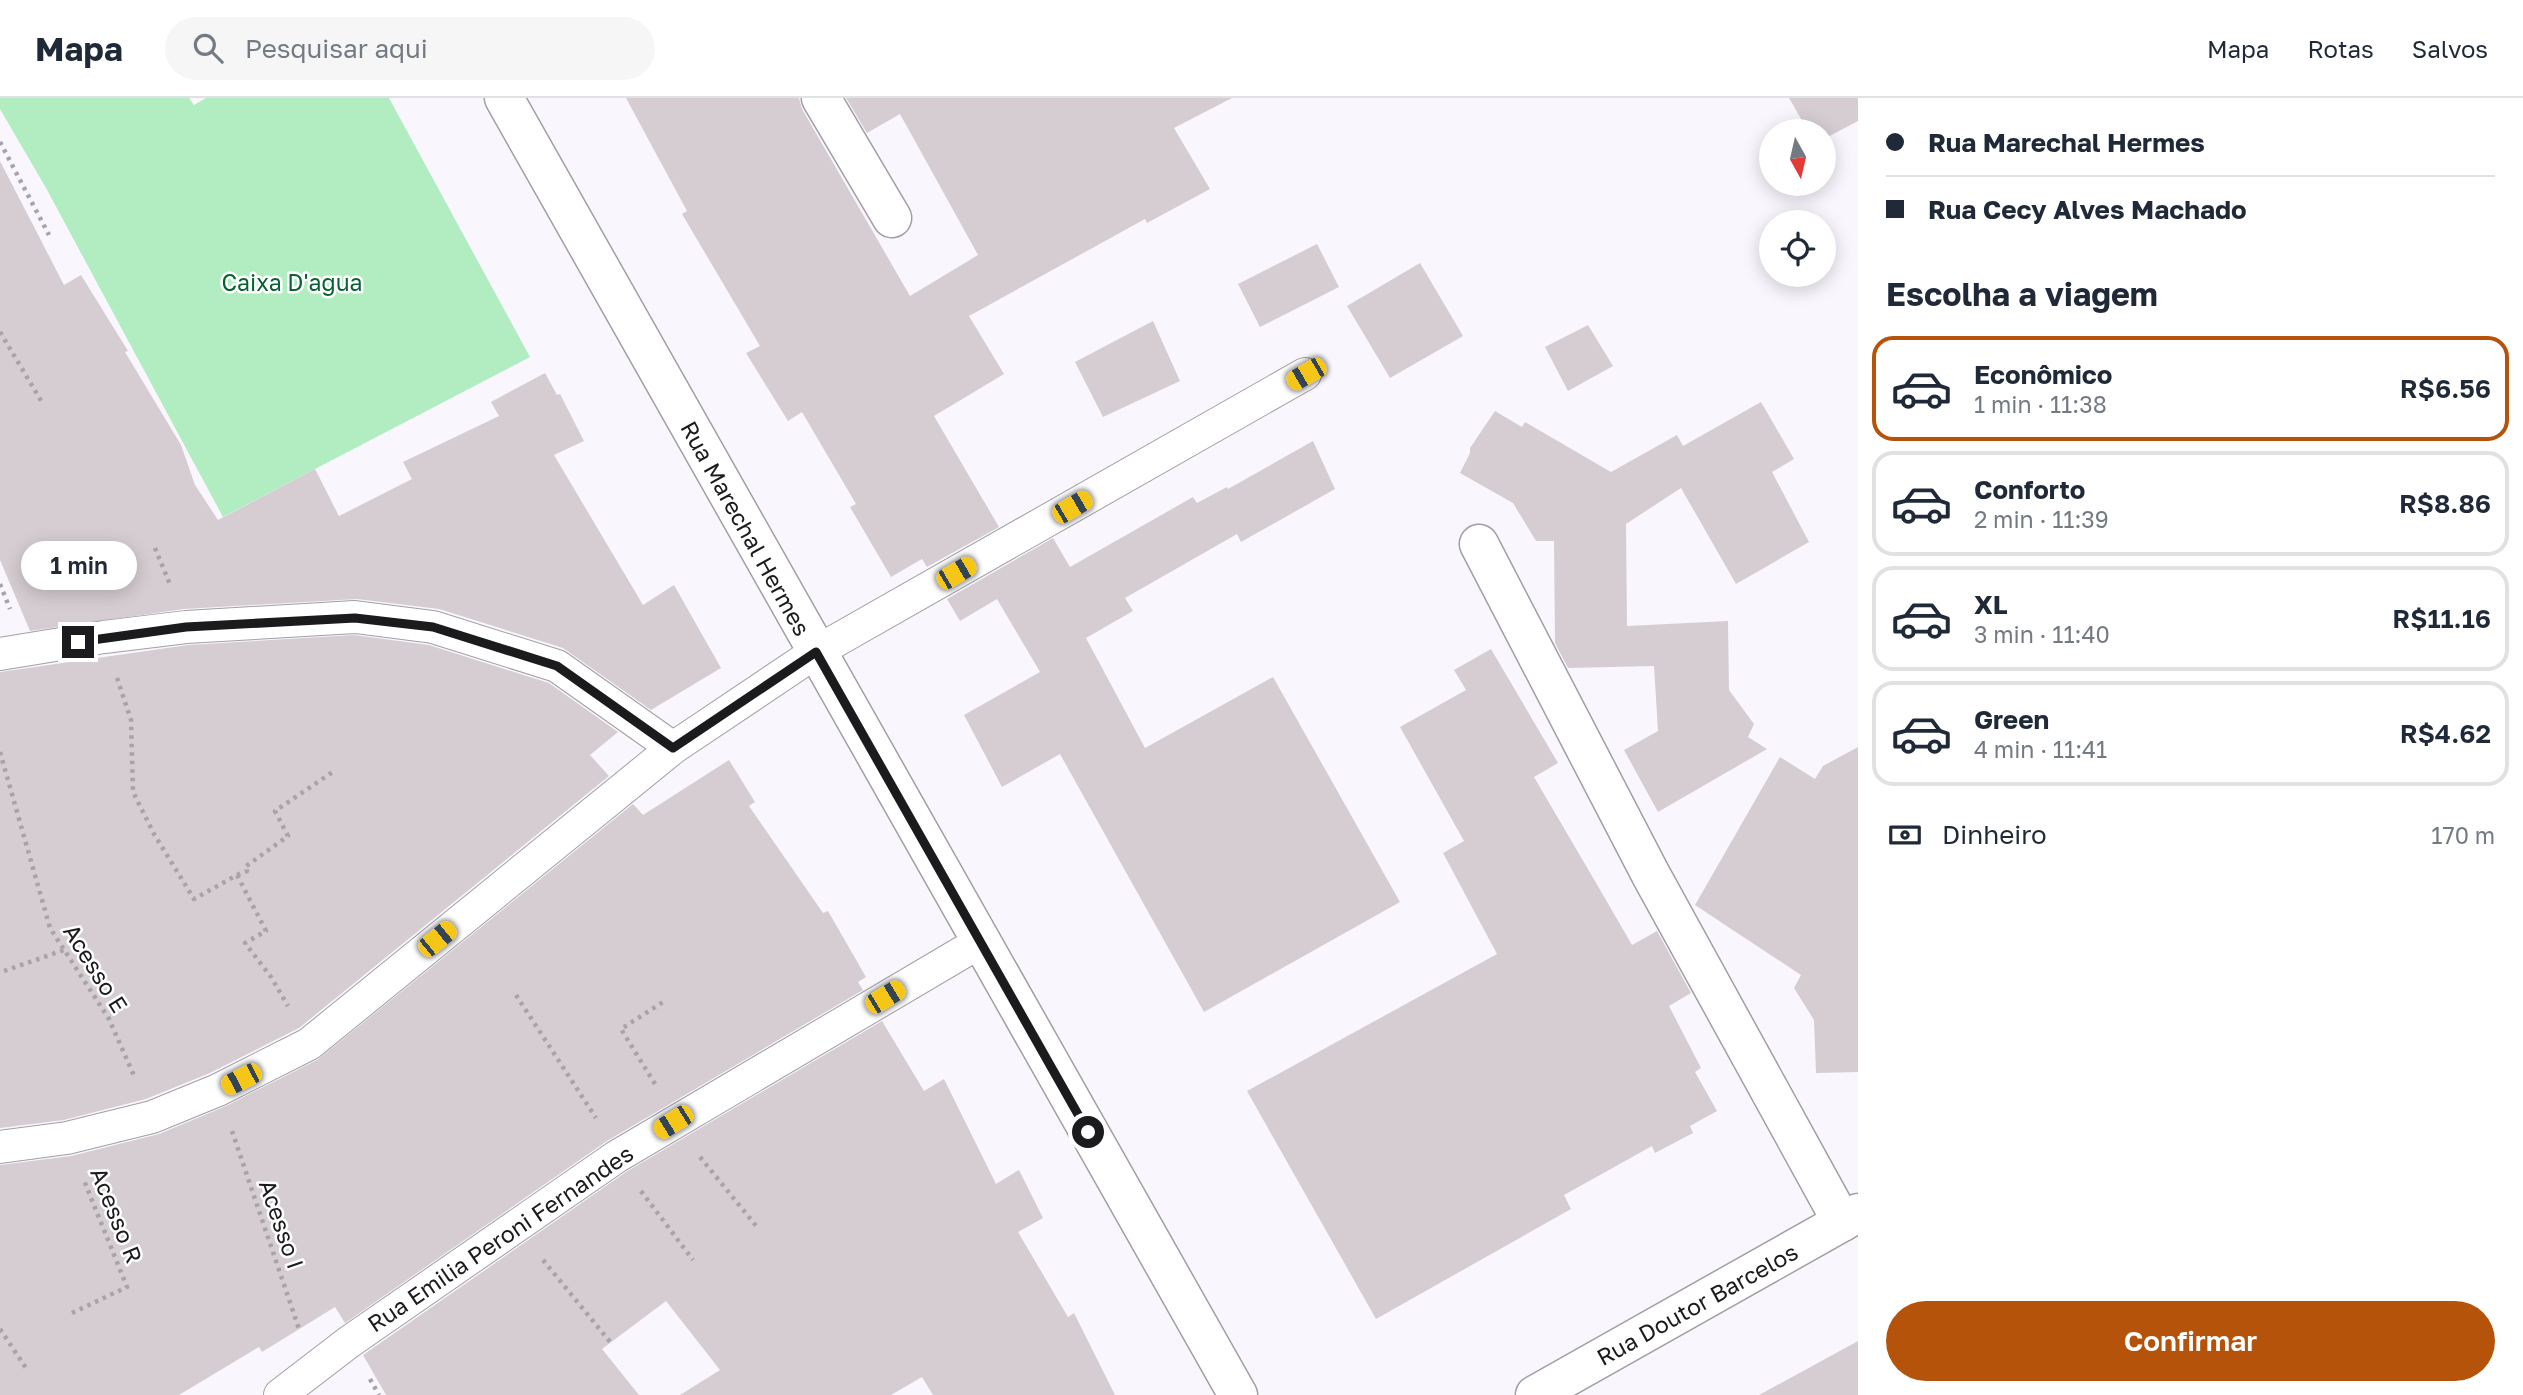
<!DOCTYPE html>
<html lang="pt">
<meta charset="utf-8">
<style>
:root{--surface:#fff;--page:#f6f6f7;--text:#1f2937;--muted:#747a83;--line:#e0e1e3;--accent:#b45309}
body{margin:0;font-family:"Golos Text",sans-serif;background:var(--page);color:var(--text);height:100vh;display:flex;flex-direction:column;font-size:26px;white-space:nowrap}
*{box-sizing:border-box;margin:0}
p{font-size:23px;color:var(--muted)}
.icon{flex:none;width:38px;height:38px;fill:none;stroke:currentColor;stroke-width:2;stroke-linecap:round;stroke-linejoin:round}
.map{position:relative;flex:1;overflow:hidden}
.drawer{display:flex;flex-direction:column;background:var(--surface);width:665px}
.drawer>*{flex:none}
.top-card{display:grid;align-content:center;height:154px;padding:0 28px;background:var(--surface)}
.needle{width:46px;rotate:172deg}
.tools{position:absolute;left:1759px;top:21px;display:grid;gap:14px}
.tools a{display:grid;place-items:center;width:77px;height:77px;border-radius:50%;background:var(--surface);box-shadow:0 4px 18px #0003;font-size:35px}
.end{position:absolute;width:32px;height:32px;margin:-16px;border:9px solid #1b1a1c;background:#fff;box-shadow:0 0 0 4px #fff}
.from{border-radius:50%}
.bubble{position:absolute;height:49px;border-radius:24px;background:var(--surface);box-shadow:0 4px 18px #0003;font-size:23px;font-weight:600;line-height:49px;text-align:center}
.car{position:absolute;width:21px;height:42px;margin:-21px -10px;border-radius:9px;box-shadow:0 0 5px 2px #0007;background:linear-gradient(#f5c518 24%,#345 0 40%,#f5c518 0 76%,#345 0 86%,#f5c518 0)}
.top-card b{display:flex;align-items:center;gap:24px;height:66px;font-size:26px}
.top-card b+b{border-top:2px solid var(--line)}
.top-card i{width:18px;height:18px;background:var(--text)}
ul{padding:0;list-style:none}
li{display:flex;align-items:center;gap:21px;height:105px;margin:0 14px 10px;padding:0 14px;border:4px solid var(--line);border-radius:21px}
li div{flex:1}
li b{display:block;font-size:26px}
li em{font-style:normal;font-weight:600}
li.selected{border-color:var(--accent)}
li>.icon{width:63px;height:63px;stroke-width:1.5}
h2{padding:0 28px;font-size:32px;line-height:84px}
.pay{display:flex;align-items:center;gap:18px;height:77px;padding:0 28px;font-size:26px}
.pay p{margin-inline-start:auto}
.button{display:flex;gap:14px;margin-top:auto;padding:14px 28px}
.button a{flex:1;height:80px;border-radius:42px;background:var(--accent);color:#fff;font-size:28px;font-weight:600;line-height:80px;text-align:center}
header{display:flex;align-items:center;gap:42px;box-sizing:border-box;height:98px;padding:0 35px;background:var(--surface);border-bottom:2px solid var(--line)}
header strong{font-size:33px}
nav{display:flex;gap:38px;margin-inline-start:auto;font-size:24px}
.search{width:490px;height:63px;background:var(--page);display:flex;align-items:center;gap:18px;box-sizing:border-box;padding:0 24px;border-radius:38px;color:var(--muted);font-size:26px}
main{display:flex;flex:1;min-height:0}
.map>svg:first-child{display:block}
.green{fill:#b1edc0}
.building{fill:#d5cdd2}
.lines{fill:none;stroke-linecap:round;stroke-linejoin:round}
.service-casing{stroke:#a19ea6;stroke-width:34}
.minor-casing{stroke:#a19ea6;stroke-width:41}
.tertiary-casing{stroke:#a19ea6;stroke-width:41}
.path{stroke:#a6a3a9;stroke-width:4.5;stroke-dasharray:3.5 5;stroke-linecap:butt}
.service{stroke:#fff;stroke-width:32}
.minor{stroke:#fff;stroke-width:38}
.tertiary{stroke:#fff;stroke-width:38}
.route{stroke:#1b1a1c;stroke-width:9}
.labels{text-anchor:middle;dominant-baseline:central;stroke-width:5;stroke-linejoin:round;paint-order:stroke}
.park-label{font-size:23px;fill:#076331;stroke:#fff}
.street-label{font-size:23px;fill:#1b1a1c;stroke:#fff}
</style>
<header>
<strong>Mapa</strong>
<div class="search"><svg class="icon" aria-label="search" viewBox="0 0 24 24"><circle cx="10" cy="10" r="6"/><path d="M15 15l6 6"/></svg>Pesquisar aqui</div>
<nav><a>Mapa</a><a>Rotas</a><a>Salvos</a></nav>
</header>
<main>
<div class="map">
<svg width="1858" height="1297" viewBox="0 0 1858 1297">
<rect width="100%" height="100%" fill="#faf6fe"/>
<path class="green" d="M0,0H189L194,7L206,0H389L530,259L223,419L46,90L0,11Z"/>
<path class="building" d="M626,0H799L802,11L910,198L978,157L900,16L867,35L846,0H1232L1174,30L1210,91L1147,125L1145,121L969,218L1004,276L934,318L999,429L927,469L922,461L891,479L850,409L856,406L802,314L788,323L746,255L760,248L682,116L687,113Z
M1789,0H1858V23L1824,41V33H1808Z
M0,63L64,187L81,177L128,253L125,254L181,347L195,387L218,422L315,371L339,418L412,381L403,364L499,318L491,304L545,275L557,297L560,296L584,343L554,357L643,507L674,487L721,570L651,612L563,550L439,511L357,501L184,511L30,533L0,462Z
M1317,146L1339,189L1260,229L1238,186Z
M1420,165L1463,238L1390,280L1347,208Z
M1153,223L1180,283L1103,319L1075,264Z
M1588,227L1613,268L1568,293L1545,249Z
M1761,304L1794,361L1772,374L1809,444L1736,486L1681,390L1626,426L1627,528L1728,523L1729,592L1754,626L1748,639L1767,651L1658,714L1624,652L1658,633L1654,568L1568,570L1555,545L1554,443H1536L1513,405L1460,375L1470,355V350L1495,313L1522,329L1525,324L1611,374L1677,337L1683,348Z
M1313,343L1335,391L1241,444L1237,436L1125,500L1133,513L1086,540L1145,650L1273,579L1400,804L1204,914L1060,656L1002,689L964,617L1040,574L997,501L960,523L947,501L1053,440L1070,469L1193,399L1197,405L1227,389L1228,391Z
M354,537L429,547L549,585L618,634L590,657L609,678L299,930L210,975L146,1001L64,1022L0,1030V574L188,547Z
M1491,551L1558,665L1534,679L1599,790L1632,847L1657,833L1691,895L1669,908L1701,970L1695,974L1717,1013L1690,1028L1693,1035L1655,1055L1652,1048L1564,1097L1571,1111L1376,1221L1247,993L1497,856L1443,755L1464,743L1400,629L1466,592L1454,572Z
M1858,649V974L1816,975L1814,922L1794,890L1801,877L1695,807L1780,659L1815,681L1823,668Z
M729,662L755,704L749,708L823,815L828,813L866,879L858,884L863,892L607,1043L345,1225L335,1209L262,1254L259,1249L179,1297H0V1067L71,1058L159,1036L226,1008L317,962L633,706L643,717Z
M882,923L924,993L944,981L996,1086L1019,1072L1043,1120L1018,1134L1068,1219L1074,1215L1115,1297H933L922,1279L891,1297H680L720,1272L666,1203L602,1251L639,1297H386L363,1257L626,1074Z
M1858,1243V1297H1759Z"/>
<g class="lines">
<g class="service-casing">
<path id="service" d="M0,556L104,539L186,529L355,519L433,529L557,568L673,650
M0,1049L67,1040L152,1019L218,992L309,946L673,650L816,554L1305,276
M280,1297L349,1244L616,1059L980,844"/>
</g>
<g class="minor-casing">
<path id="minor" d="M821,0L892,120
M1479,446L1651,777L1842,1124"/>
</g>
<g class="tertiary-casing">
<path id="tertiary" d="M504,0L1238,1297
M1535,1297L1858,1115"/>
</g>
<path class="path" d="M0,44L49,137
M0,234L43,306
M155,450L171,489
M0,486L10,511
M117,580L131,622L133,694L154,736L194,801L237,777L266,833L245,845L271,879L288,908
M0,654L50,830L109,921L135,980
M237,777L247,773L245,769L288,738L275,713L334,673
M4,873L64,852
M516,897L596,1020
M655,986L621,931L663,904
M232,1033L299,1231
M700,1059L757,1129
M641,1093L693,1162
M543,1162L611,1245
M72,1215L127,1189L83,1080
M0,1231L26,1270
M370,1281L379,1297"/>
<use href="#service" class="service"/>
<use href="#minor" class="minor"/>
<use href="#tertiary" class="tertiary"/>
</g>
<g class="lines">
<path class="route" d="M78,544L186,529L355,520L433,529L557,568L673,650L816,554L1088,1034"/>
</g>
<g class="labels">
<g class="park-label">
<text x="292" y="184">Caixa D'agua</text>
</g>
<g class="street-label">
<text transform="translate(746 430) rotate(61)">Rua Marechal Hermes</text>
<text transform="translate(96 870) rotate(58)">Acesso E</text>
<text transform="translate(117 1117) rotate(68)">Acesso R</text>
<text transform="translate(282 1126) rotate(71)">Acesso I</text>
<text transform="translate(500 1140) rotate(-34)">Rua Emilia Peroni Fernandes</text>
<text transform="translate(1697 1206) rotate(-29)">Rua Doutor Barcelos</text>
</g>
</g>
</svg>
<div class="tools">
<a><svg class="needle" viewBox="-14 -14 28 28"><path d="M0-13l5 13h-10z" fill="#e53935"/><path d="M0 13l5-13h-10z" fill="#747a83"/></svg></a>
<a><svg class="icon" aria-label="locate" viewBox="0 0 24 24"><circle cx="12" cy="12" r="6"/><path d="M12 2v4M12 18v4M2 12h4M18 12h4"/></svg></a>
</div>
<i class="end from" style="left:1088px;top:1034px"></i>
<i class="end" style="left:78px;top:544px"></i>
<div class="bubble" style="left:21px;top:443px;width:116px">1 min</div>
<i class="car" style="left:1306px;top:276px;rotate:240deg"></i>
<i class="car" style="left:1072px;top:409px;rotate:60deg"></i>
<i class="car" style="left:956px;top:475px;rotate:60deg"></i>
<i class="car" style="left:437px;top:841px;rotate:51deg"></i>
<i class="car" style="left:885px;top:899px;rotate:59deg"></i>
<i class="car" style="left:241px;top:981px;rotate:243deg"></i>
<i class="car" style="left:673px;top:1024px;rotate:238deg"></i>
</div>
<section class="drawer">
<div class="top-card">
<b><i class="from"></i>Rua Marechal Hermes</b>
<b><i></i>Rua Cecy Alves Machado</b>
</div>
<h2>Escolha a viagem</h2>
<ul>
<li class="selected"><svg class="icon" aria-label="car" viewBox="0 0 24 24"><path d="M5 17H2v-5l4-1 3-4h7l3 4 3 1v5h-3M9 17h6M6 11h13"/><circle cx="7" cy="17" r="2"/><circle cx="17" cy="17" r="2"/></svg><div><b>Econômico</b><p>1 min · 11:38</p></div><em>R$6.56</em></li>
<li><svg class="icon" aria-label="car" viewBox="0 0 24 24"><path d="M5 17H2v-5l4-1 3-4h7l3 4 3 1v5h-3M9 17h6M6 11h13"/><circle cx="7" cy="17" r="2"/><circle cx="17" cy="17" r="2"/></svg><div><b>Conforto</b><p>2 min · 11:39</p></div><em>R$8.86</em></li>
<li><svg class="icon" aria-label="car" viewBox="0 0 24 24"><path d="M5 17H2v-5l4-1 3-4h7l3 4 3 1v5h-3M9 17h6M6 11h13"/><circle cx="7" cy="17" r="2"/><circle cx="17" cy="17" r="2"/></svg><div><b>XL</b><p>3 min · 11:40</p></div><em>R$11.16</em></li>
<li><svg class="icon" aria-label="car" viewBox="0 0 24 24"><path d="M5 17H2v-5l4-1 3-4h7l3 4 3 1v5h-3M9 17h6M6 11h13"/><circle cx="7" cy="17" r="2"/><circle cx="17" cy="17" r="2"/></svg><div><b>Green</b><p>4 min · 11:41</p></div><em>R$4.62</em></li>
</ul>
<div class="pay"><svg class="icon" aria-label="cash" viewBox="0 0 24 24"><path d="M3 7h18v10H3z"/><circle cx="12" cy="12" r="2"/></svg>Dinheiro<p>170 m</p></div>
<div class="button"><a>Confirmar</a></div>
</section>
</main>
